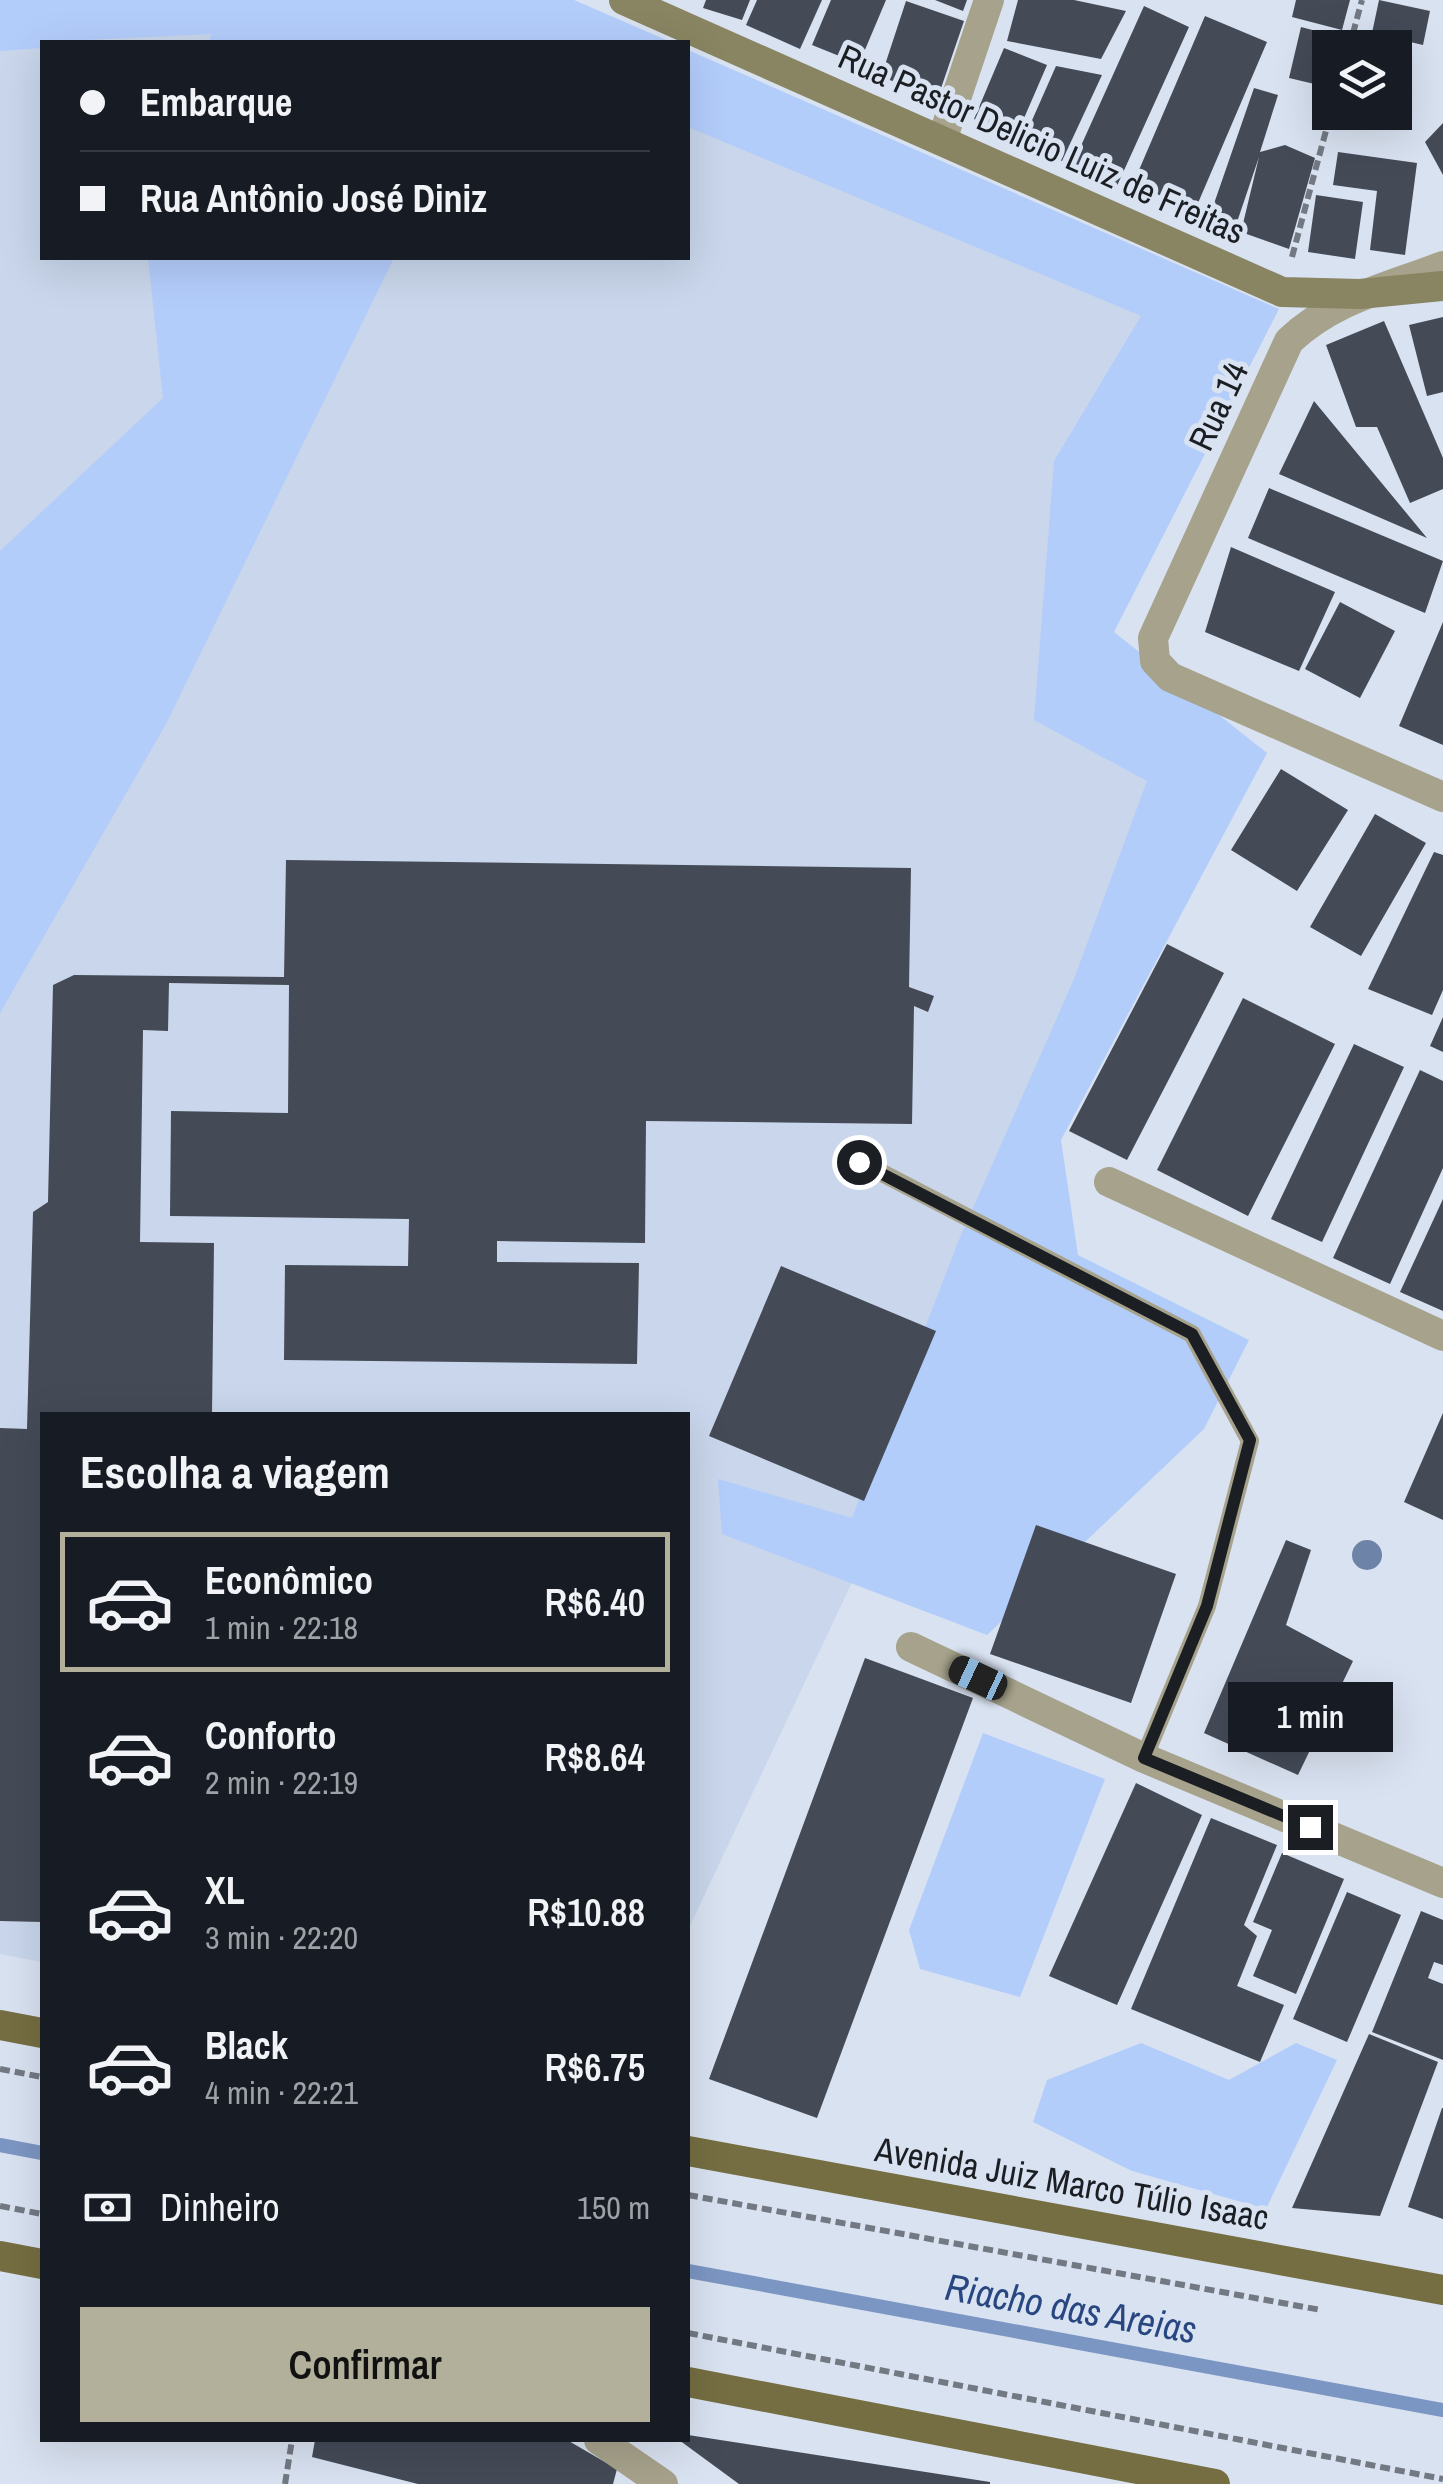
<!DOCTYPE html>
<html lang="pt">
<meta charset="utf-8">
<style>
:root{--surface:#171b24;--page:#20242c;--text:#f1f3f6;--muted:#9ea1a6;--line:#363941;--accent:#b2af9a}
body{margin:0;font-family:"Archivo Narrow",sans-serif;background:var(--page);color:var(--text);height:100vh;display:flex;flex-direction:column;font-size:38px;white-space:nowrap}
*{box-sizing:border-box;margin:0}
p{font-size:32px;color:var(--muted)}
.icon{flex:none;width:55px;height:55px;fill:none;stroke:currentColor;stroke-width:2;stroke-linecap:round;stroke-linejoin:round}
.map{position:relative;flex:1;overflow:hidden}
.drawer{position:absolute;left:40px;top:1412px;width:650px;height:1030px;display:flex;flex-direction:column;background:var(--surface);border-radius:0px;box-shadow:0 10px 40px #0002}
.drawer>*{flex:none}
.guide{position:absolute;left:40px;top:40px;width:650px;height:220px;border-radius:0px;box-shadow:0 10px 40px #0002;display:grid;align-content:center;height:220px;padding:0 40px;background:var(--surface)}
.controls{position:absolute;left:1312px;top:30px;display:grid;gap:20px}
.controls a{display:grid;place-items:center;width:100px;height:100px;border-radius:0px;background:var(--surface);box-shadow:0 10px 40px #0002;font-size:50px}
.end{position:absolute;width:45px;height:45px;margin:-22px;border:12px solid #1b1e23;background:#fff;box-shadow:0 0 0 5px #fff}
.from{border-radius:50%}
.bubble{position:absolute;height:70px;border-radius:0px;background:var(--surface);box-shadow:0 10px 40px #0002;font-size:32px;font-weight:600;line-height:70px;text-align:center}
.car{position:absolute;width:30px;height:60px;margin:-30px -15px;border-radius:12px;box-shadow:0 0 8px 2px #0007;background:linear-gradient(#222 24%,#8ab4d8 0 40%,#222 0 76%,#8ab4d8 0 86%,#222 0)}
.guide b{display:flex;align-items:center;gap:35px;height:95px;font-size:38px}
.guide b+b{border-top:2px solid var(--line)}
.guide i{width:25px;height:25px;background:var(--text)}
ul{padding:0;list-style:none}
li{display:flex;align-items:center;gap:30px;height:140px;margin:0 20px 15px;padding:0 20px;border:5px solid transparent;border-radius:0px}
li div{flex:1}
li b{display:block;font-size:38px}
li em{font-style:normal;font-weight:600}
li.current{border-color:var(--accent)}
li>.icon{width:90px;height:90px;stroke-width:1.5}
h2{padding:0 40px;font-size:45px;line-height:120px}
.pay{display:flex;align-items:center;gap:25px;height:110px;padding:0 40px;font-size:38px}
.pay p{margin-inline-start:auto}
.action{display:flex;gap:20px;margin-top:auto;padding:20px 40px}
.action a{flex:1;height:115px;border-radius:0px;background:var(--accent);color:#111;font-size:40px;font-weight:600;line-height:115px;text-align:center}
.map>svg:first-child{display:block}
.built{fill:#c9d6eb}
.green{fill:#b3cdfb}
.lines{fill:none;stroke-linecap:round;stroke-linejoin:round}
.stream{stroke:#7c96c3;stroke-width:14}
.building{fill:#444b57}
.path{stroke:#737983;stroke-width:6;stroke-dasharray:10 5;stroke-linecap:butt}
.lane{stroke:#a6a28b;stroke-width:18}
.street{stroke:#a6a28b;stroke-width:30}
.secondary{stroke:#898461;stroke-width:30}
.primary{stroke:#756e42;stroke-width:30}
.tree{fill:#6e83a8}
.route{stroke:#1b1e23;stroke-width:12}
.labels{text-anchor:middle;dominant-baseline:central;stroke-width:10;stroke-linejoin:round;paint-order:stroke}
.street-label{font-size:35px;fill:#1b1e23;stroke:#d9e2f1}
.water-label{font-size:38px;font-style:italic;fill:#284781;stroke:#d9e2f1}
</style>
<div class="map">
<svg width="1443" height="2484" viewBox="0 0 1443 2484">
<rect width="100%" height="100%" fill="#d9e2f1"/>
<path class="built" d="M96,0L634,42H42V258H688V65L1265,311L1041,632L1238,764L688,1930V1415H42V1962L0,1954V9Z"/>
<path class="green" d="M0,0H574L671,42H209L211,34L42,42V48L0,51Z
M688,50L1279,309L1114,632L1267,753L1061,1140L1078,1255L1249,1340L1204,1429L987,1635L722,1534L718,1479L852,1518L958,1242L1074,979L1147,781L1034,720L1054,461L1141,316L688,127Z
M148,258H394L166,724L0,1013V551L163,398Z
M983,1733L1105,1779L1020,1997L920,1969L909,1930Z
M1141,2043L1229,2080L1296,2043L1337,2060L1266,2209L1132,2171L1033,2122L1047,2080Z"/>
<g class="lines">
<path class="stream" d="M0,2145L42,2153
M688,2271L1443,2410"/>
</g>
<path class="building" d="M706,0H750L742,20L703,8Z
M757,0H822L800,49L746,25Z
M831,0H886L859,64L812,45Z
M935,0H967L963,11Z
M1018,0H1074L1126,11L1101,59L1007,41Z
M1296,0H1350L1342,30L1292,17Z
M1379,0L1430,11L1423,45L1372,33Z
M906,1L964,21L938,97L881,77Z
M1144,6L1189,27L1116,188L1071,168Z
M1205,16L1267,42L1195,210L1133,184Z
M1301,27L1335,36L1323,86L1289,78Z
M1004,48L1047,65L1015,139L974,119Z
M1395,56L1411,59L1395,130L1350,120L1351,112H1395Z
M1056,66L1102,75L1062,161L1022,143Z
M1254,88L1278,95L1260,152L1285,145L1315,158L1289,249L1241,232L1259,157L1235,228L1208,221Z
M1443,123V175L1425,142Z
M1338,152L1417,163L1405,255L1370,250L1377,191L1333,185Z
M1316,195L1363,202L1355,259L1308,252Z
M1443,317V392L1427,396L1409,325Z
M1384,321L1443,458V489L1410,503L1377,427H1356L1326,345Z
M1314,401L1427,538L1279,474Z
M1269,488L1443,561L1425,613L1248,538Z
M1231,547L1335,592L1299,671L1205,632Z
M1340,602L1395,631L1360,698L1305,669Z
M1443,622V745L1399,726Z
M1281,769L1348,810L1297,891L1231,850Z
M1375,814L1426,843L1361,956L1310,927Z
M1434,852L1443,855V990L1432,1015L1368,989Z
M286,860L911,868L909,987L934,996L928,1012L914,1006L912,1124L646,1121L645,1243L497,1241V1262L639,1263L637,1364L284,1360L285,1265L408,1266L409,1219L170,1216L171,1111L288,1113L289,985L169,983L168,1031L143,1030L140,1242L214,1243L212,1415H42V1922L0,1921V1428L27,1429L33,1212L48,1202L53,985L74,975L284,977Z
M1167,944L1224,973L1127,1160L1069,1131Z
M1243,998L1335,1044L1248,1216L1157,1170Z
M1443,1017V1052L1430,1046Z
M1354,1044L1404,1067L1322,1242L1271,1219Z
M1420,1070L1443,1081V1168L1390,1284L1333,1258Z
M1443,1199V1311L1400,1292Z
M781,1266L936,1331L864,1501L709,1436Z
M1443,1413V1520L1404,1502Z
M1036,1525L1176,1574L1131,1703L990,1654Z
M1286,1540L1311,1550L1286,1625L1353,1661L1298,1775L1204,1733Z
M865,1658L973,1698L817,2118L709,2079Z
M1136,1783L1202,1815L1117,2005L1049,1976Z
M1211,1818L1277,1845L1244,1925L1257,1936L1237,1986L1284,2005L1260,2062L1131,2009Z
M1282,1853L1344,1879L1296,1994L1253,1976L1272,1930L1253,1922Z
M1347,1892L1401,1915L1347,2042L1293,2019Z
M1421,1911L1443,1920V1965L1434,1962L1428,1978L1443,1984V2060L1372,2032Z
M1369,2034L1438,2062L1380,2216L1292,2208Z
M1442,2108H1443V2219L1408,2207Z
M688,2435L990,2482V2484H739L679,2440H688Z
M315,2440H567L617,2469L613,2484H418L312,2457Z"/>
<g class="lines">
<path class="path" d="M1349,48L1362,0
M1292,257L1331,112
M0,2069L42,2077
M688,2195L1321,2310
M0,2206L42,2214
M688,2333L1443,2479
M285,2484L292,2440"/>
<path class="lane" d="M859,1161L1192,1334L1250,1441L1207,1606L1144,1758"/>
<path class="street" d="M942,140L989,0
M1443,266C1389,287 1333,299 1289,341L1153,638L1155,661L1170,677L1443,797
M1109,1182L1443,1336
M911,1647L1144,1758L1443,1883
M599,2440L663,2484"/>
<path class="secondary" d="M624,0L1282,292L1360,294L1443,286"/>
<path class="primary" d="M0,2025L42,2033
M688,2151L1443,2290
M0,2256L42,2264
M688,2382L1215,2484"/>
</g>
<circle class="tree" cx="1367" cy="1555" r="15"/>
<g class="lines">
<path class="route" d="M859,1162L1192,1334L1250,1440L1207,1606L1144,1758L1310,1827"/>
</g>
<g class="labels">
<g class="street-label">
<text transform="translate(1042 144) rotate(24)">Rua Pastor Delicio Luiz de Freitas</text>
<text transform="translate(1218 406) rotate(-65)">Rua 14</text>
<text transform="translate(1072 2183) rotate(10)">Avenida Juiz Marco Túlio Isaac</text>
</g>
<g class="water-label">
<text transform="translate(1071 2308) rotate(10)">Riacho das Areias</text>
</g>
</g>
</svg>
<div class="controls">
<a><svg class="icon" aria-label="layers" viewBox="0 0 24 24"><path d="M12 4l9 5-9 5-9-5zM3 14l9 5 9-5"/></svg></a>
</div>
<i class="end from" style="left:859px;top:1162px"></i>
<i class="end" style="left:1310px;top:1827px"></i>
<div class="bubble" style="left:1228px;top:1682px;width:165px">1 min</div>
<i class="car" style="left:978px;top:1678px;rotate:295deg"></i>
<div class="guide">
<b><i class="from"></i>Embarque</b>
<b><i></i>Rua Antônio José Diniz</b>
</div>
<section class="drawer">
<h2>Escolha a viagem</h2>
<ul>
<li class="current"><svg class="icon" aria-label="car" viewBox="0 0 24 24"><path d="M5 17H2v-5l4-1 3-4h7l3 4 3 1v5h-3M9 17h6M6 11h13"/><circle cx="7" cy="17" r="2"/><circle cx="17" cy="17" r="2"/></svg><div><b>Econômico</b><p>1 min · 22:18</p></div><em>R$6.40</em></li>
<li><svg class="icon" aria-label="car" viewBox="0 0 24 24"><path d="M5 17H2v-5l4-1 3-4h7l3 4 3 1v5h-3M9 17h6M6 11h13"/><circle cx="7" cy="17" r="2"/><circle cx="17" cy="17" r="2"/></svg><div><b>Conforto</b><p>2 min · 22:19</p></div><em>R$8.64</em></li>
<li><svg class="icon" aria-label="car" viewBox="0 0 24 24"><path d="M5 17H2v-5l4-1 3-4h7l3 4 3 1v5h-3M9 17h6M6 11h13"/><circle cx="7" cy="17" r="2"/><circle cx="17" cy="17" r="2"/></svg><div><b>XL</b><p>3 min · 22:20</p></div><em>R$10.88</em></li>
<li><svg class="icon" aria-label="car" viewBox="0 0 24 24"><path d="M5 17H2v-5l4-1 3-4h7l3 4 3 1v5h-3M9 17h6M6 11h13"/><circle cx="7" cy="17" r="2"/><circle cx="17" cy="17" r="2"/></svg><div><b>Black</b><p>4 min · 22:21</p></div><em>R$6.75</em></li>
</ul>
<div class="pay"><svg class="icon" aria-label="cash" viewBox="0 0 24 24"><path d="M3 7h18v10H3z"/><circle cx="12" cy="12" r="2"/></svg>Dinheiro<p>150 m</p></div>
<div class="action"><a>Confirmar</a></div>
</section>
</div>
